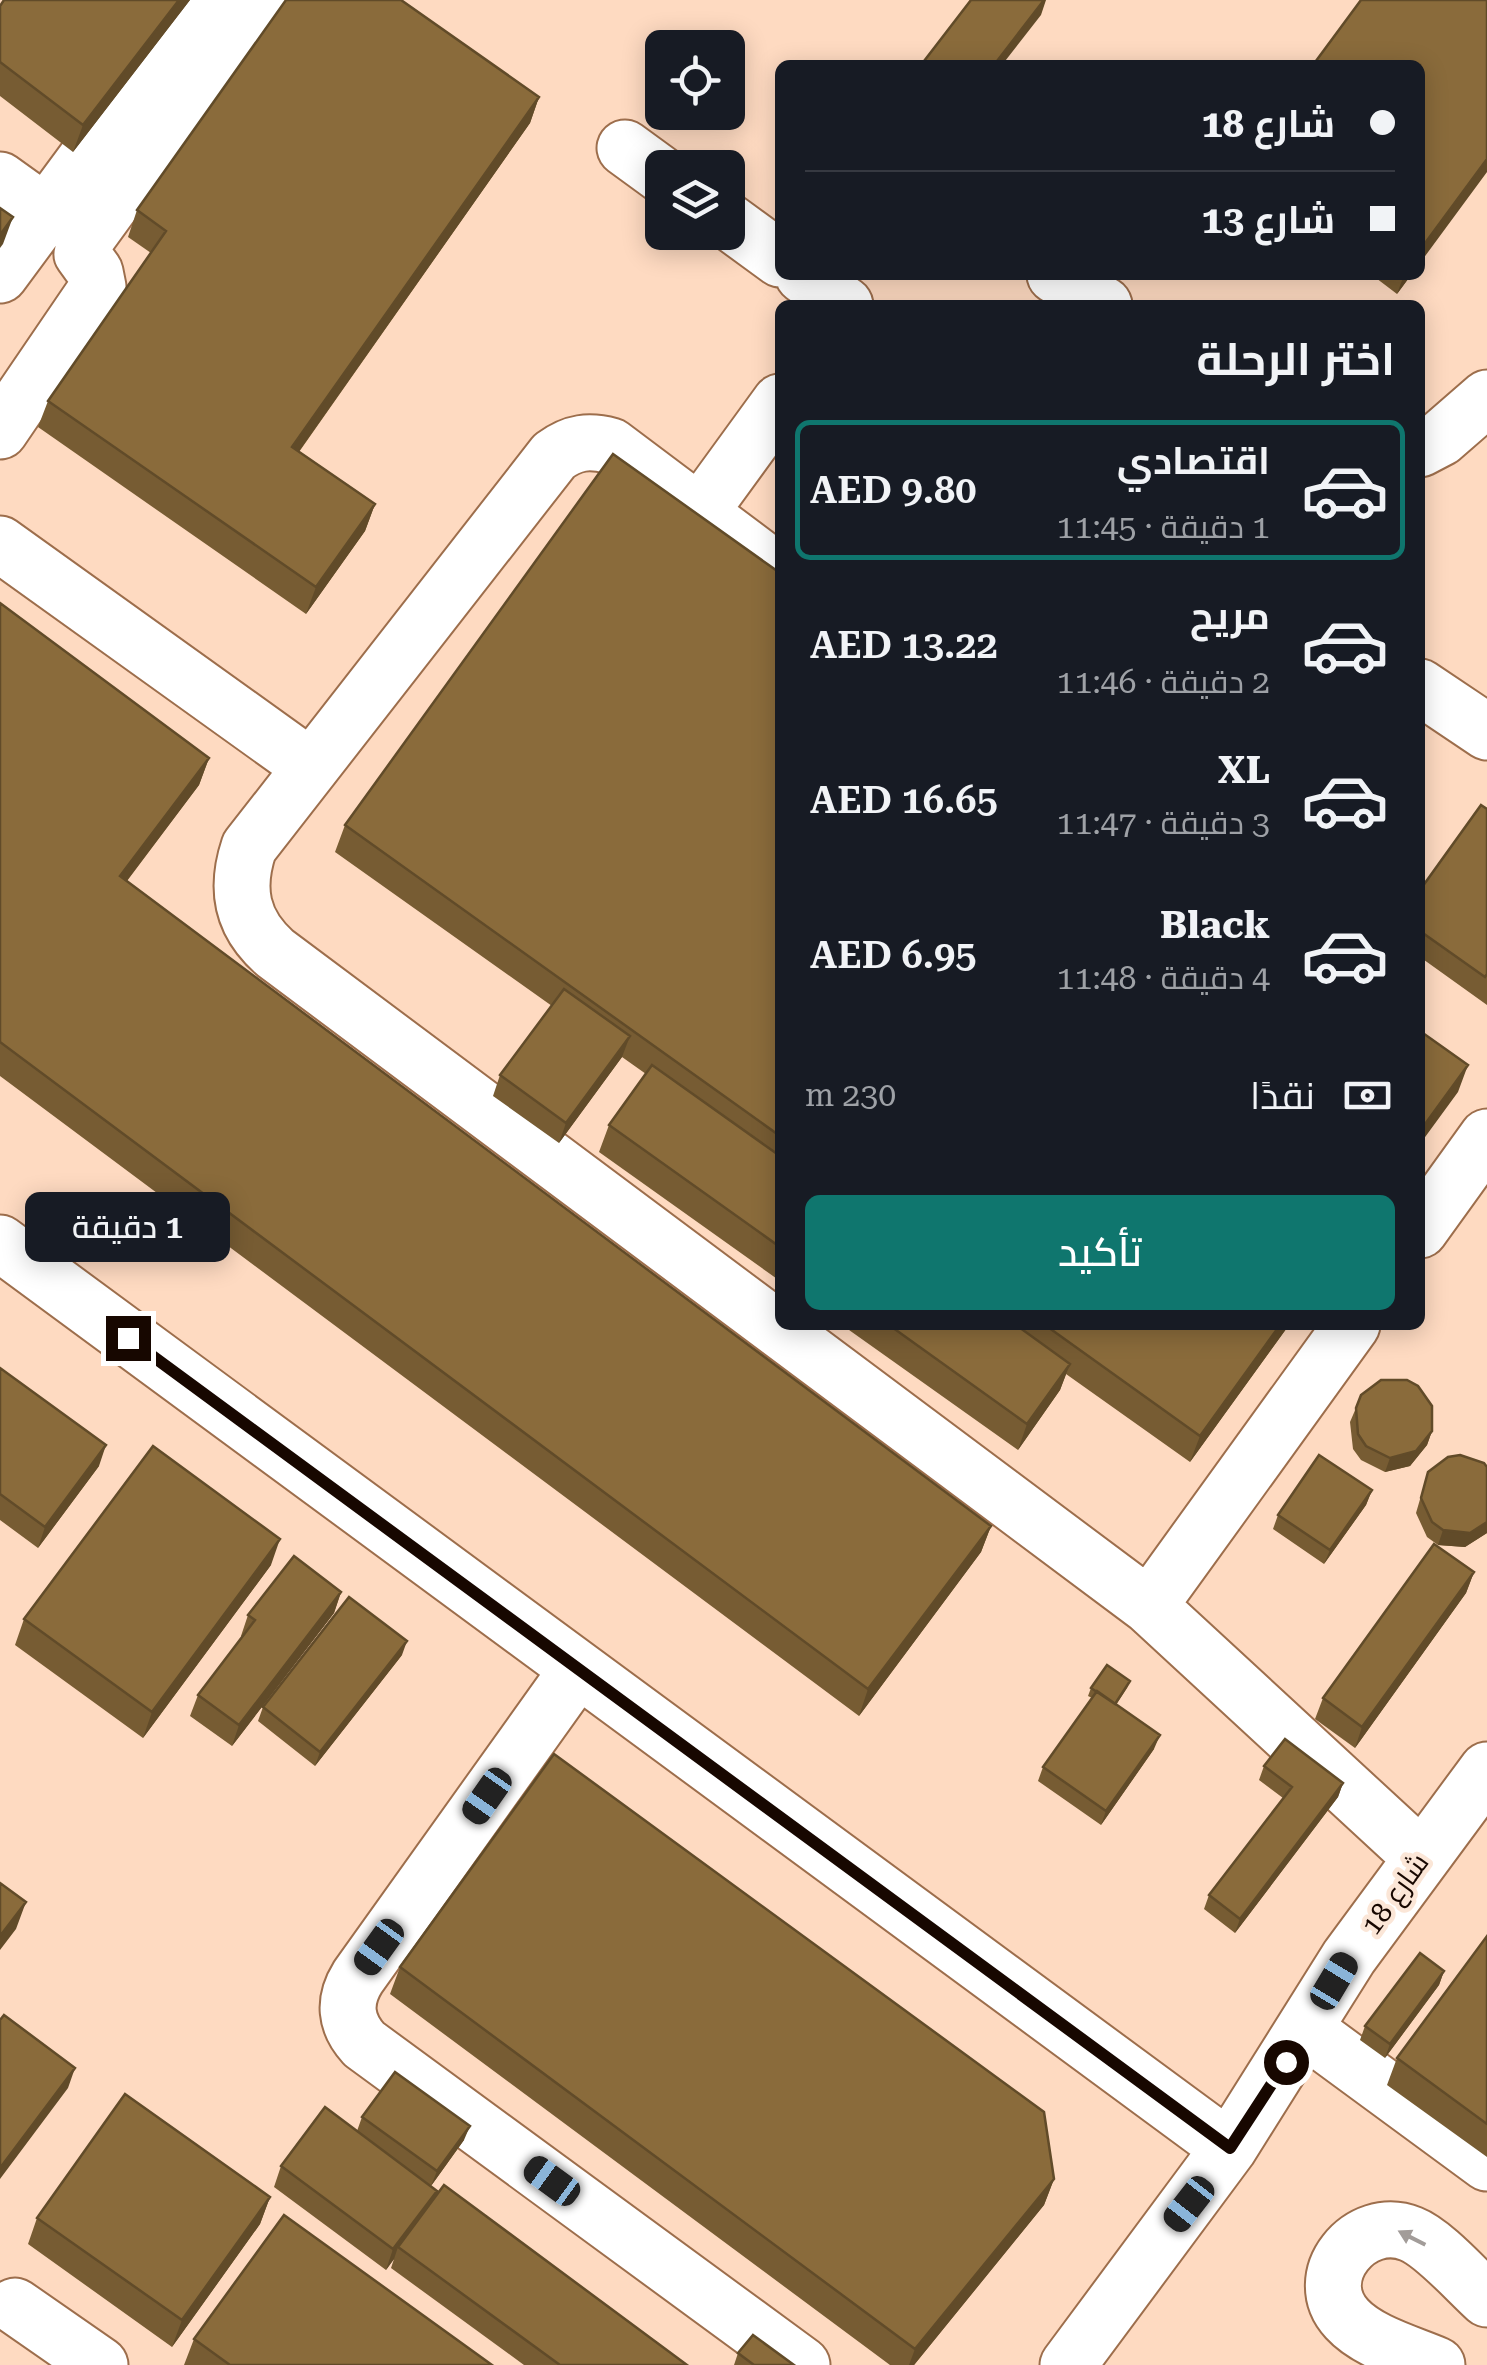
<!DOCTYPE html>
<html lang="ar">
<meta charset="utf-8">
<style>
:root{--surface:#171b24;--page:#20242c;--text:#f1f3f6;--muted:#9ea1a6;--line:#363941;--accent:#0f766e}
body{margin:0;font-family:"Roboto Serif",Cairo,serif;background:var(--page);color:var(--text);direction:rtl;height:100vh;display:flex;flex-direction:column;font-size:38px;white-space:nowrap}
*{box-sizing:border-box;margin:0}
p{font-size:32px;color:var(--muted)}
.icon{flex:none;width:55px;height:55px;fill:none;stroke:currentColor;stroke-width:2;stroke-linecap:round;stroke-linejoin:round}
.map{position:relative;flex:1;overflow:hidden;direction:ltr}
.details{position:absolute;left:775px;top:300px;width:650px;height:1030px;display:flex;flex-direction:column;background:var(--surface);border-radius:15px;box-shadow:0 5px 25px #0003;direction:rtl}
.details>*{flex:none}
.guide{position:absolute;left:775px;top:60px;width:650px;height:220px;border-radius:15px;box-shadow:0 5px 25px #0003;direction:rtl;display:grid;align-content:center;height:220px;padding:0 30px;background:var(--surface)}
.tools{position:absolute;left:645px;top:30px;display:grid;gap:20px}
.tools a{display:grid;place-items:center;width:100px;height:100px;border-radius:15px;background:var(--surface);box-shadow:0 5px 25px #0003;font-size:50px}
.end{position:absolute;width:45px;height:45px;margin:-22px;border:12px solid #170700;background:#fff;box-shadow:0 0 0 5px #fff}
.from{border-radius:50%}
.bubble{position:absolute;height:70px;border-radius:15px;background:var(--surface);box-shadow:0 5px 25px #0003;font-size:32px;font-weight:600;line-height:70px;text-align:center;direction:rtl}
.car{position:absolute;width:30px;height:60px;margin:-30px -15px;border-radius:12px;box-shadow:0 0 8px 2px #0007;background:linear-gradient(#222 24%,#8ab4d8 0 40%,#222 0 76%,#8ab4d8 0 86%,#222 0)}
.guide b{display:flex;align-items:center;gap:35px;height:95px;font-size:38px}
.guide b+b{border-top:2px solid var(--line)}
.guide i{width:25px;height:25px;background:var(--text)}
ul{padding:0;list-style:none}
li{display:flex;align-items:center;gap:30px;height:140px;margin:0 20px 15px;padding:0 10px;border:5px solid transparent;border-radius:15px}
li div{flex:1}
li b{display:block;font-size:38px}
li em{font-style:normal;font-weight:600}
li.selected{border-color:var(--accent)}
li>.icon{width:90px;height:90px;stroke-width:1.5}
h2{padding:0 30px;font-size:45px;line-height:120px}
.pay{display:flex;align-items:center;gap:25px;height:110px;padding:0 30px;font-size:38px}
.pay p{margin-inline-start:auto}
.cta{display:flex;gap:20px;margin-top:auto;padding:20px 30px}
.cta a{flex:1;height:115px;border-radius:15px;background:var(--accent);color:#fff;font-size:40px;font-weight:600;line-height:115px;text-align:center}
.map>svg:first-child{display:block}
.built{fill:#fedac1;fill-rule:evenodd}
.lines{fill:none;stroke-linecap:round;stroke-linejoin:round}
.minor-casing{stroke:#9d6e4c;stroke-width:59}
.minor{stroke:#fff;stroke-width:55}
.wall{fill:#775c33}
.shaded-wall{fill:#614b29}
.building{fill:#8a6b3b;stroke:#614b29;stroke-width:2.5}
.oneway{fill:#a29c99}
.route{stroke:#170700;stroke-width:12}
.labels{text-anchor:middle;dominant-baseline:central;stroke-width:9;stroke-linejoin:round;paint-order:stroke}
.street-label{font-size:28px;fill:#170700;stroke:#fbe6d7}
</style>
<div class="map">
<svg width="1487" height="2365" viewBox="0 0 1487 2365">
<rect width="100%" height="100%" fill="#fbe6d7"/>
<path class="built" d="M0,0H1487V2365H0ZM662,48H728V112H662ZM780,65H1420V275H780ZM662,168H728V232H662ZM780,305H1420V1325H780Z"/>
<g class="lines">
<g class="minor-casing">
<path id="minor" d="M625,148L662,175
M0,180L46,213
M728,221L780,259
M0,275L203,0
M803,275L845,305
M1055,275L1104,305
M0,431L98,287L95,272L82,254L86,239L260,0
M1420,449L1441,438L1487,398
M700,512L780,402
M0,544L311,767
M780,573L611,446C589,440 573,442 554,456L249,847C235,889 241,923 275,953L1149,1606L1421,1857
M1420,687L1487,732
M1420,1230L1487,1137
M0,1243L1229,2148
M1149,1606L1352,1325
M578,1669L358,1977C343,2001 345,2023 364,2044L802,2365
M1306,2030L1487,2163
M15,2306L100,2365
M1068,2365L1229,2148L1349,1957L1487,1770
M1437,2365C1409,2353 1368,2342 1347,2319C1308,2277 1360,2213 1411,2234C1434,2243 1467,2281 1487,2299"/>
</g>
<use href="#minor" class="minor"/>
</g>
<path class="wall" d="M4,0H190L73,152L0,96V6Z
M539,97L530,123L299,452L375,504L365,531L306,614L38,427L48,401L151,253L128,237L137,210Z
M1372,275H1411L1397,294Z
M780,573V1281L599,1152L609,1125L646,1074L622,1057L559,1143L493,1096L500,1075L552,1006L335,852L345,825Z
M0,603L209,758L199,785L127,881L991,1526L981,1552L859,1716L0,1076Z
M1487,809V1005L1420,957V890Z
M842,1325H1289L1190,1462L1066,1374L1060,1390L1018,1450Z
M0,1368L99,1466L38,1548L0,1520Z
M1356,1408L1432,1431L1427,1445L1410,1466L1385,1472L1361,1460L1353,1449L1350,1422Z
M1487,1467V1533L1465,1547L1438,1545L1427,1537L1416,1513L1428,1472Z
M1372,1490L1366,1505L1324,1564L1273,1529L1278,1515Z
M271,1565L143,1738L15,1645L24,1619Z
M1474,1572L1466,1593L1355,1748L1315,1719L1323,1698Z
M341,1592L334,1613L232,1746L190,1716L198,1695L242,1637L241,1636L248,1615Z
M402,1655L315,1766L258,1721L263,1707Z
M1130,1681L1127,1688L1116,1705L1154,1749L1101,1825L1038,1781L1043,1767L1092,1698L1088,1696L1091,1688Z
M1264,1766L1343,1783L1338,1797L1235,1933L1204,1909L1209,1895L1283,1798L1259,1780Z
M1487,1936V2157L1387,2085L1397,2058Z
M400,1967L1054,2179L1044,2205L914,2365H890L390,1994Z
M1444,1971L1439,1985L1385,2058L1360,2040L1365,2026Z
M362,2117L464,2140L431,2186L388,2154L437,2191L434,2199L687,2365H524L391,2268L394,2259L386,2270L274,2187L281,2166L357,2131Z
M270,2197L260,2224L172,2347L28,2244L37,2218Z
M194,2339L492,2365H184Z
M738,2353L794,2365H734Z"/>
<path class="shaded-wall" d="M179,0H190L73,152L83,125Z
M1044,0H1046L1041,15L1002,65H994Z
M539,97L530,123L283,474L292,447Z
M1487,159V172L1420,263V250Z
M13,217L3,244L0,248V235Z
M1404,275H1411L1397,294Z
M375,504L365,531L306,614L316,587Z
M209,758L199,785L110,903L120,876Z
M630,1036L622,1057L559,1143L566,1123Z
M1468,1065L1458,1092L1420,1144V1131Z
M1280,1325H1289L1190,1462L1200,1436Z
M1070,1364L1060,1390L1018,1450L1027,1424Z
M1432,1431L1427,1445L1410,1466L1385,1472L1390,1458Z
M106,1445L99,1466L38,1548L45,1527Z
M1372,1490L1366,1505L1324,1564L1330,1550Z
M1487,1522V1533L1465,1547L1438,1545L1443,1530Z
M991,1526L981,1552L859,1716L868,1689Z
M280,1539L271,1565L143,1738L152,1712Z
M1474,1572L1466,1593L1355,1748L1362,1727Z
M341,1592L334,1613L232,1746L239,1725Z
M407,1641L402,1655L315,1766L320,1752Z
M1160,1735L1154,1749L1101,1825L1106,1811Z
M1343,1783L1338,1797L1235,1933L1240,1919Z
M26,1902L16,1929L0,1950V1936Z
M1444,1971L1439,1985L1385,2058L1390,2044Z
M75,2068L68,2088L0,2179V2168Z
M470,2126L464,2140L431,2186L437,2171Z
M1054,2179L1044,2205L914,2365H909L915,2349Z
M437,2191L429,2212L398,2247L394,2259L386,2270L393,2249Z
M270,2197L260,2224L172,2347L182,2320Z"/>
<path class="building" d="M4,0H179L83,125L0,62V6Z
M286,0H401L539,97L292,447L375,504L316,587L48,401L166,231L137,210Z
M971,0H1044L994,65H921Z
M1361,0H1487V159L1420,250V65H1313Z
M0,208L13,217L0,235Z
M613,454L780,573V1136L345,825Z
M0,603L209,758L120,876L991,1526L868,1689L0,1042Z
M1481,805L1487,809V974L1485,977L1420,931V890Z
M564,989L630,1036L566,1123L500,1075Z
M1420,1031L1468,1065L1420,1131Z
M652,1065L780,1156V1247L609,1125Z
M889,1325H1016L1070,1364L1027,1424Z
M1045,1325H1280L1200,1436Z
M0,1368L106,1445L45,1527L0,1494Z
M1381,1380H1407L1418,1386L1432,1406V1431L1416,1451L1390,1458L1366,1446L1358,1434L1356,1408L1361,1395Z
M153,1446L280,1539L152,1712L24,1619Z
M1319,1455L1372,1490L1330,1550L1278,1515Z
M1460,1455L1484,1463L1487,1467V1522L1470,1533L1443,1530L1432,1522L1421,1498L1428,1472L1448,1457Z
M1434,1544L1474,1572L1362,1727L1323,1698Z
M294,1556L341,1592L239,1725L198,1695L255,1620L248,1615Z
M349,1597L407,1641L320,1752L263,1707Z
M1107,1665L1130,1681L1115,1704L1091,1688Z
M1097,1691L1160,1735L1106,1811L1043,1767Z
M1285,1739L1343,1783L1240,1919L1209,1895L1292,1787L1264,1766Z
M554,1754L1044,2112L1054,2179L915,2349L400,1967Z
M0,1883L26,1902L0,1936Z
M1487,1936V2124L1397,2058Z
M1420,1953L1444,1971L1390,2044L1365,2026Z
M4,2015L75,2068L0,2168V2020Z
M395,2072L470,2126L437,2171L362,2117Z
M125,2094L270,2197L182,2320L37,2218Z
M325,2107L437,2191L393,2249L281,2166Z
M444,2185L687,2365H560L398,2247Z
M284,2215L492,2365H230L194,2339Z
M753,2335L794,2365H754L738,2353Z"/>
<defs><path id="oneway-solid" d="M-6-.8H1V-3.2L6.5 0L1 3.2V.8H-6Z" transform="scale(2.5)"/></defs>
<use class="oneway" href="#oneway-solid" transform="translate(1412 2238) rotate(-153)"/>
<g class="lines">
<path class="route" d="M128,1338L1230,2148L1286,2062"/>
</g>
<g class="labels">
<g class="street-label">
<text transform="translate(1395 1894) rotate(-54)">شارع 18</text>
</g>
</g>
</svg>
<div class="tools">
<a><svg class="icon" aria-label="locate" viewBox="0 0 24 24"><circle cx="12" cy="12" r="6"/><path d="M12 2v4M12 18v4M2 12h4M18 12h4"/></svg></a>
<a><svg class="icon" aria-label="layers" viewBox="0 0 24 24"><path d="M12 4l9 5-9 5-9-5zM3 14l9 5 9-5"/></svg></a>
</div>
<i class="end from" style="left:1286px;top:2062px"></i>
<i class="end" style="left:128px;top:1338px"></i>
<div class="bubble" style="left:25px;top:1192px;width:205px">1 دقيقة</div>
<i class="car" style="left:487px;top:1796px;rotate:215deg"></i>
<i class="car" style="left:379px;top:1947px;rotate:216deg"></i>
<i class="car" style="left:1334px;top:1981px;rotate:31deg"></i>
<i class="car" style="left:552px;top:2181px;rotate:306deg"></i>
<i class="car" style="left:1189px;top:2204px;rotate:218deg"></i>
<div class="guide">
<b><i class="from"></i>شارع 18</b>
<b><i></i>شارع 13</b>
</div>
<section class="details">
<h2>اختر الرحلة</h2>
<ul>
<li class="selected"><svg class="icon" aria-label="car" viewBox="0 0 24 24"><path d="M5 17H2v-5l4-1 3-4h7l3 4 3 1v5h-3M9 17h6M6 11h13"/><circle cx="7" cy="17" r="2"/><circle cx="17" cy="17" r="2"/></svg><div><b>اقتصادي</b><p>1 دقيقة · 11:45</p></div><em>AED 9.80</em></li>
<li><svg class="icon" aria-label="car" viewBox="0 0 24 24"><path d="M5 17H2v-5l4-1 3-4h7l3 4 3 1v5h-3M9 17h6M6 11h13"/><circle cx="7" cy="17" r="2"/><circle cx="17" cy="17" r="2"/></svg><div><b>مريح</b><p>2 دقيقة · 11:46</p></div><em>AED 13.22</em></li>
<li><svg class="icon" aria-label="car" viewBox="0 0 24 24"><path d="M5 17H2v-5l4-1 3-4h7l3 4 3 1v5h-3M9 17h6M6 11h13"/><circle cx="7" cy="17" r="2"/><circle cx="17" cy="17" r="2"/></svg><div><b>XL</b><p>3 دقيقة · 11:47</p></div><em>AED 16.65</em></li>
<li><svg class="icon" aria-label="car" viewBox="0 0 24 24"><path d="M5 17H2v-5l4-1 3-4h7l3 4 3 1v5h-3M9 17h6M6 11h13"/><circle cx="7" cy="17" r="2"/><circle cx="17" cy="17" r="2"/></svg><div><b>Black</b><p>4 دقيقة · 11:48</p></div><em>AED 6.95</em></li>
</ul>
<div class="pay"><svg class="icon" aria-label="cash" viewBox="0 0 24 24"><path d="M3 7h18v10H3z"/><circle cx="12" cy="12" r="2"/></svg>نقدًا<p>230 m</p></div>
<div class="cta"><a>تأكيد</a></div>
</section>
</div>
